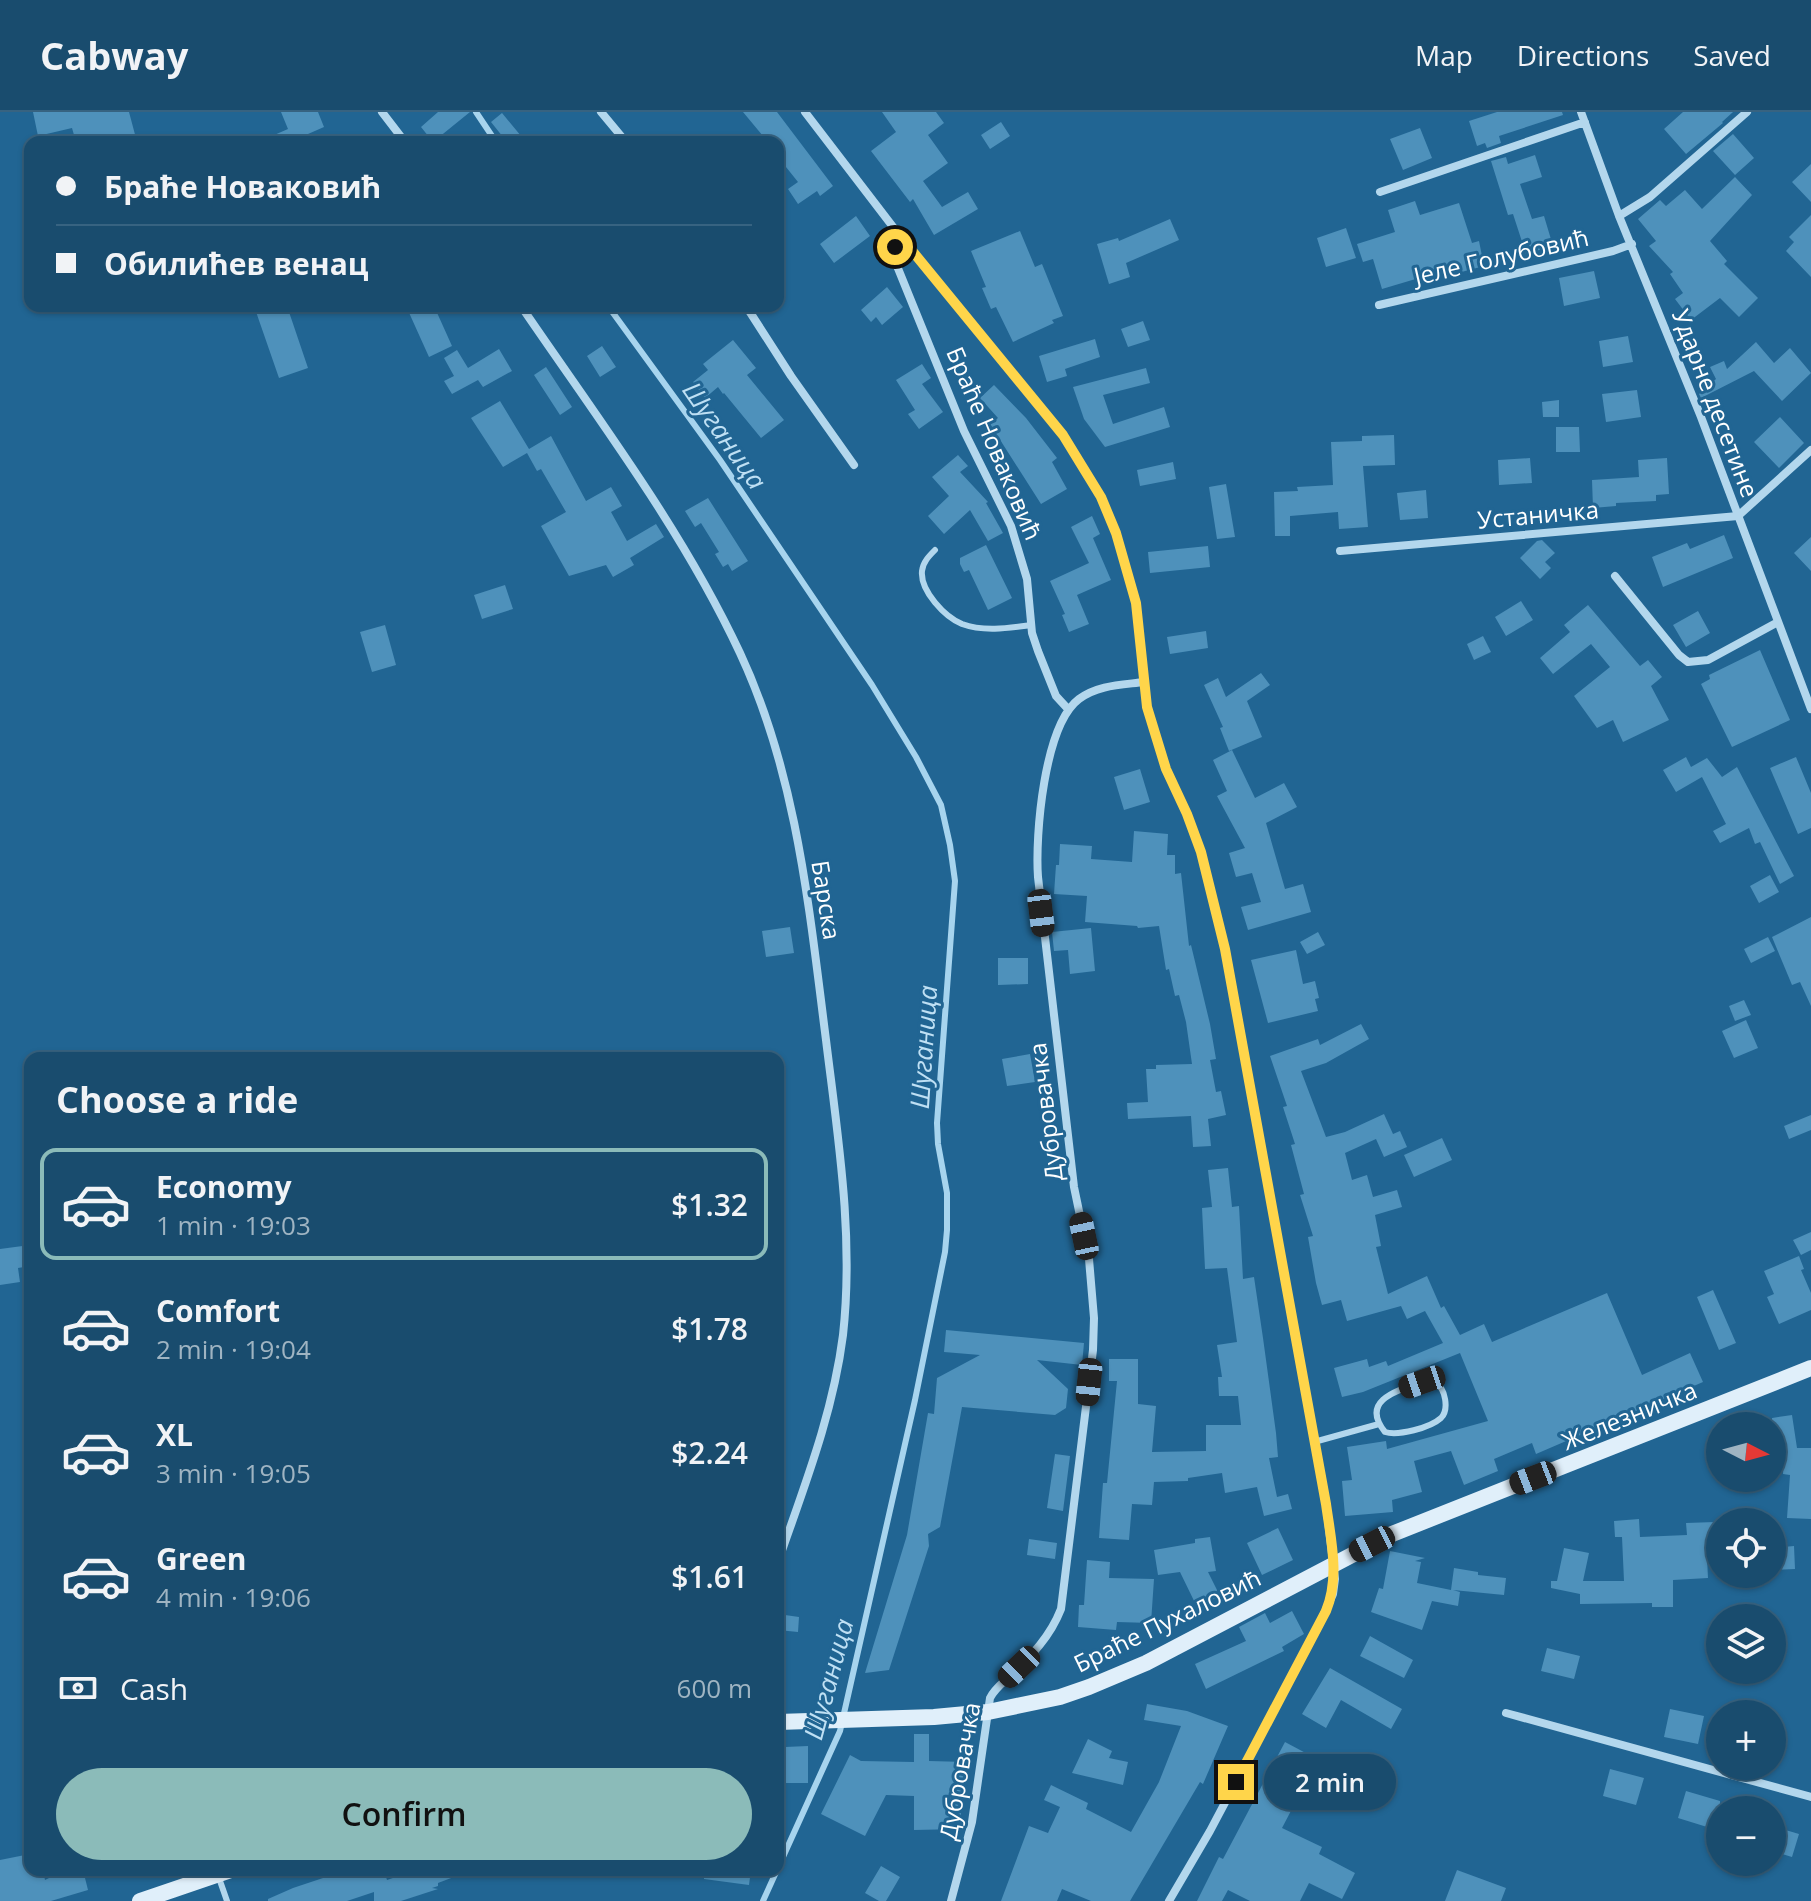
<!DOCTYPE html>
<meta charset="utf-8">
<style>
:root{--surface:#194c6e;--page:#225373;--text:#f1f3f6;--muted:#9fb4c2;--line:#376381;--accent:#8bbbb9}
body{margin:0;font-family:"Open Sans",sans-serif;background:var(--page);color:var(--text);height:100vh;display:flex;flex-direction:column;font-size:30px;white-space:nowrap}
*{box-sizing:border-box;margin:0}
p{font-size:26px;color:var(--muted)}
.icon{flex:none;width:44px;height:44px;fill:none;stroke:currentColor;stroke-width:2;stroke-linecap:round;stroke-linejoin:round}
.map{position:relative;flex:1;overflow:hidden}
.details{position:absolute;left:24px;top:940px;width:760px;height:824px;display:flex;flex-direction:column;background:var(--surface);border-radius:16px;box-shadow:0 2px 6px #0004,0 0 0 2px var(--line)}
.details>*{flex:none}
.top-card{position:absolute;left:24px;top:24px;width:760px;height:176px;border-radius:16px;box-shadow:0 2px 6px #0004,0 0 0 2px var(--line);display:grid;align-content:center;height:176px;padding:0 32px;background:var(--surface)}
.needle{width:52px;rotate:96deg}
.fabs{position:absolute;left:1706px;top:1300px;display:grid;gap:16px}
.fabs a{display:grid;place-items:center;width:80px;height:80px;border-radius:50%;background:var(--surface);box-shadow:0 2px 6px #0004,0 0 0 2px var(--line);font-size:40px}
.end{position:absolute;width:36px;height:36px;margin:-18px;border:10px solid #ffd54a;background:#111;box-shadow:0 0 0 4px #111}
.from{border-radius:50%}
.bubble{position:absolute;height:56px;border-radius:28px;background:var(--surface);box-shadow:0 2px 6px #0004,0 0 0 2px var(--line);font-size:26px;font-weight:600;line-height:56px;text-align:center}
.car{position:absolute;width:24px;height:48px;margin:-24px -12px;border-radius:10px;box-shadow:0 0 6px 2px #0007;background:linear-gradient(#222 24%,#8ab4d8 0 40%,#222 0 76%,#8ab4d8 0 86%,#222 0)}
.top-card b{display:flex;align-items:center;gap:28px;height:76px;font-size:30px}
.top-card b+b{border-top:2px solid var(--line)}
.top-card i{width:20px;height:20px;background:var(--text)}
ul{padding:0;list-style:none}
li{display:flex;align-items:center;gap:24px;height:112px;margin:0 16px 12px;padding:0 16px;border:4px solid transparent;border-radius:16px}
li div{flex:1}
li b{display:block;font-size:30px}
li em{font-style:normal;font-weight:600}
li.on{border-color:var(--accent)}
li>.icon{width:72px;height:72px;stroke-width:1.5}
h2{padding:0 32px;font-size:36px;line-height:96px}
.pay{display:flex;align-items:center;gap:20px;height:88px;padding:0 32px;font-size:30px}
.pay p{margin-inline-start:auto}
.primary-button{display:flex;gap:16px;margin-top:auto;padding:16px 32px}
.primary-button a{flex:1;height:92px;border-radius:48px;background:var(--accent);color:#111;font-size:32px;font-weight:600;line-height:92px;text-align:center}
header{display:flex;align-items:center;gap:48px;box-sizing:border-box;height:112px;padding:0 40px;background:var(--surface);border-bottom:2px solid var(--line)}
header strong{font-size:38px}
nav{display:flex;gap:44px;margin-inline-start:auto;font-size:28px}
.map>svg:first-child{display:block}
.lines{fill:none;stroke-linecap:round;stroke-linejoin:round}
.stream{stroke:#a7d4ee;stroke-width:6}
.building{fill:#4e91bb}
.service{stroke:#b3d7ed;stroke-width:6}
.minor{stroke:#b3d7ed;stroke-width:8}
.secondary{stroke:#e0effa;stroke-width:16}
.route{stroke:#ffd54a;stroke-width:10}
.labels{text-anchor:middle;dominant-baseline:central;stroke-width:6;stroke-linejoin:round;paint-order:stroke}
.street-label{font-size:24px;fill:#fff;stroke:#216593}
.water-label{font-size:26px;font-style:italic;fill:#bfe0f4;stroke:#216593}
</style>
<header>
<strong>Cabway</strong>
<nav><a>Map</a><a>Directions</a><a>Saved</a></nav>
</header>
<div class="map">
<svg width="1811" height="1789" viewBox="0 0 1811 1789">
<rect width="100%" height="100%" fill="#216593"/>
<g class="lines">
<path class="stream" d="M476,0L496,30
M608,194L720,348L872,573L916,645L941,693L950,733L955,769L937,1011L938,1032L947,1081V1118L945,1140L915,1288L840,1619L778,1756
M763,1789L777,1758"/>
</g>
<path class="building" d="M33,0H129L137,30H76L72,16L38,24Z
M281,0H318L324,15L308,22L309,26L300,30H258L288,17Z
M438,0H470L433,30L421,15Z
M743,0H777L833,74L820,84L817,79L798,92L788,77L798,70L778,45V30H768Z
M882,0H936L944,11L928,23L948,51L923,69L942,95L968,80L978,97L934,123L913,87L910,90L871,39L896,20Z
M1497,0H1562L1563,3L1499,24L1501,31L1487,36L1485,31L1477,34L1469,9Z
M1683,0H1733L1722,10L1723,11L1686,42L1664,17Z
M502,1L526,30H507L491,10Z
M1001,10L1010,24L990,37L981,23Z
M1420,16L1432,46L1403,58L1390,27Z
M1733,22L1754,46L1735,63L1713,39Z
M1535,43L1542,65L1520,72L1532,107L1544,104L1553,134L1526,142L1513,102L1508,103L1491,49L1506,45L1508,52Z
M1811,52V90L1792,70Z
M1735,65L1752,83L1710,129L1727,149L1724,152L1758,186L1739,205L1720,186L1691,208L1675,187L1683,181L1670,162L1673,160L1649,134L1656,129L1638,107L1660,88L1666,94L1685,78L1702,97Z
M1415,89L1420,103L1459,91L1472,131L1479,129L1484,154L1420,171L1419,166L1382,177L1373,147L1363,150L1357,132L1395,120L1388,98Z
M1811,103V165L1786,139L1794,130L1789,125Z
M856,104L870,124L834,151L820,132Z
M1170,107L1179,128L1126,151L1130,165L1109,172L1097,132L1118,126L1119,129Z
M1346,116L1356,146L1326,155L1317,126Z
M1020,119L1035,155L1042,152L1063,204L1052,208L1054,211L1013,230L996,195L991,197L982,176L986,175L971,139Z
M1594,159L1600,186L1564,194L1559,166Z
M887,175L903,195L882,213L876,205L871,210L861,198Z
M254,194H287L308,256L279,266Z
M406,194H434L452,234L429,245Z
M1143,209L1150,228L1128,235L1121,217Z
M1628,224L1633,250L1603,255L1599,229Z
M1095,227L1100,245L1065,257L1067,264L1047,270L1039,244Z
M733,228L756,256L747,263L784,308L761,326L724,281L723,282L718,275L705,286L693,270L708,258L703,252Z
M1756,230L1774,251L1790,236L1811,261L1782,289L1754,259L1701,286L1699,282L1716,267L1710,255L1724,249L1727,257Z
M602,234L616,255L600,265L587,244Z
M499,237L512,259L483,275L478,268L452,282L444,269L454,264L444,246L457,238L468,256Z
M922,252L931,266L922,272L943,300L919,317L908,302L915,298L896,268Z
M546,255L572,295L560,303L534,263Z
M1146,256L1150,271L1103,283L1113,312L1164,295L1170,315L1105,335L1084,307L1073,275Z
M994,273L1026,306L1057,346L1052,350L1067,377L1041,392L990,312L998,306L980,286Z
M1637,278L1641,305L1606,310L1602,282Z
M1559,288V305H1543L1542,290Z
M500,289L529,337L551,324L586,389L611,375L622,394L611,400L627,429L656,412L664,425L630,446L634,453L613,465L606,453L569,464L541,414L566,400L541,357L537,359L527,341L503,355L471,306Z
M1780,305L1804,331L1779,356L1754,330Z
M1556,315H1579L1580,340H1556Z
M1394,323L1395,353L1363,354L1368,415L1339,417L1338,400L1290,404V424H1275L1274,380L1298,379L1297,375L1333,373L1331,330L1362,329V324Z
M958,343L968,354L960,360L988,390L986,391L1003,421L988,429L970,398L944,422L928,404L949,384L932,365Z
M1530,346L1532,371L1499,373L1498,348Z
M1667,346L1669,382L1656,383V389L1616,391V394L1593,396L1592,368L1639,365L1638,348Z
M1173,350L1176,367L1140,374L1137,358Z
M1226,372L1235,425L1217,427L1209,375Z
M1426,378L1428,406L1400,408L1397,381Z
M708,386L748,449L732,459L728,452L723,455L715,442L719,440L701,411L695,415L685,399Z
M1092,404L1100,422L1093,426L1111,468L1077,483L1089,512L1069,520L1062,503L1065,502L1050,469L1089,451L1071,415Z
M1724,423L1733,446L1663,475L1652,445L1687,431L1690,437Z
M1811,425V459L1794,441Z
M1542,428L1555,441L1545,450L1551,456L1540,467L1520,446L1537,429Z
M986,433L1012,486L988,498L969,458L964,460L960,452V446Z
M1208,434L1210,455L1150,461L1148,440Z
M505,473L513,497L482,507L474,483Z
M1521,489L1533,508L1506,524L1495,505Z
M1588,493L1640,554L1648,548L1662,565L1651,574L1669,608L1623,630L1613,608L1597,616L1574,584L1610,555L1591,532L1553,562L1540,546L1570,520L1564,513Z
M1698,499L1710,521L1686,535L1673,513Z
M385,513L396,553L372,560L360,520Z
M1206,519L1208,536L1170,542L1167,525Z
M1483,524L1491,540L1474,548L1467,532Z
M1760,538L1790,608L1732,635L1701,572L1710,567L1709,563Z
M1261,561L1270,573L1247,589L1262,625L1229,639L1220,616L1223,615L1204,573L1218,566L1226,585Z
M1232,638L1255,686L1284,671L1297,695L1266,711L1285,777L1303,772L1311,800L1248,818L1241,795L1261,790L1252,761L1236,765L1229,741L1245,736L1217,684L1227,679L1213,648Z
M1686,645L1691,655L1707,646L1722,665L1737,655L1794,764L1780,772L1760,730L1755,732L1749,716L1720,731L1713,719L1726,712L1702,665L1676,680L1663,658Z
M1796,645L1811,681V716L1798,722L1770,656Z
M1140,657L1150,690L1124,698L1114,665Z
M1134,719L1168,722L1167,743H1175V762L1181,761L1189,834L1191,833L1210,912L1216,947L1210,948L1216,980L1221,979L1226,1003L1208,1007L1211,1034L1193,1035L1191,1004L1128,1007L1127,991L1148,990L1146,957H1156V953L1192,952L1186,910L1179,883L1175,884L1169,857L1166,858L1159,814L1138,816L1137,814L1085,810L1087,784L1054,782L1056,753H1059L1060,732L1092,734L1091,747L1132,750Z
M1770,763L1779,780L1759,791L1750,774Z
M1811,805V894L1800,870L1792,873L1772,825Z
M790,815L794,841L766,845L762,819Z
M1091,816L1095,859L1070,862L1068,838L1054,839L1052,820Z
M1318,820L1325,833L1307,842L1300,830Z
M1768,825L1775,839L1751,851L1744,837Z
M1296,838L1303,872L1315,869L1319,886L1315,887L1318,899L1268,911L1251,848Z
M998,846H1028V872L998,873Z
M1744,888L1751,903L1735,909L1729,894Z
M1746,908L1758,936L1734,946L1722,919Z
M1361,912L1369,927L1326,951L1301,959L1326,1025L1345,1020L1384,1002L1393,1022L1400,1019L1407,1035L1384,1045L1376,1027L1345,1041L1352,1068L1367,1063L1373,1085L1397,1078L1402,1095L1375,1103L1381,1134L1376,1135L1388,1182L1427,1164L1441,1196L1444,1194L1460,1223L1484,1212L1492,1230L1607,1181L1642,1263L1690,1241L1703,1270L1536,1342L1532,1331L1494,1347L1498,1359L1464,1373L1451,1339L1414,1349L1422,1380L1392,1388L1393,1400L1345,1404L1342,1369L1352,1368L1347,1335L1386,1329L1387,1337L1488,1309L1460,1241L1363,1280L1342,1285L1334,1256L1367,1247L1369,1255L1386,1249L1388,1254L1443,1231L1425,1199L1407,1207L1401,1194L1347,1209L1341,1188L1322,1193L1316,1171L1308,1125L1313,1124L1300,1083L1304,1082L1291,1033L1295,1032L1283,995L1287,994L1270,944L1318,927L1320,933Z
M1030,942L1035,970L1007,974L1002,947Z
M1811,1003V1018L1789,1027L1784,1014Z
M1442,1026L1452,1048L1414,1065L1404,1043Z
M1228,1056L1232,1095L1239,1094L1243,1167L1254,1165L1263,1226L1276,1321L1278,1345L1269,1346L1277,1385L1288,1382L1292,1397L1264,1404L1257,1375L1225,1381L1222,1361L1188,1366V1369L1154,1370L1152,1393L1132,1392L1129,1428L1099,1426L1103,1371H1107L1117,1269H1109V1247H1138V1292L1156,1294L1152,1340L1206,1339V1313H1241L1238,1284H1219L1218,1265H1222L1217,1233L1237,1230L1227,1156L1205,1157L1202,1096L1212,1095L1208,1058Z
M1811,1120V1138L1801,1143L1793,1128Z
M30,1133V1154L18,1156L20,1170L0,1173V1137Z
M1799,1144L1804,1157L1801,1158L1811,1181V1198L1779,1212L1767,1185L1774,1182L1764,1159Z
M1713,1178L1736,1231L1719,1238L1697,1185Z
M946,1218L1084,1231L1082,1253L1037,1248L1068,1277L1066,1296L1055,1303L962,1295L940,1415L928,1422L929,1434L889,1558L865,1561L907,1423L928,1301L934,1302L937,1266L980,1243L944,1240Z
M1792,1303L1797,1336H1811V1407L1787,1406L1790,1363L1783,1362L1784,1345L1772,1354V1306Z
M1055,1342L1070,1344L1063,1399L1047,1396Z
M1639,1407L1640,1425L1687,1423L1686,1411L1715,1410L1717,1445L1707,1446L1708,1466L1673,1468V1495H1652V1491L1580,1492V1482L1551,1476V1469H1557L1564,1436L1589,1441L1583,1469H1624L1622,1425H1615L1614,1409Z
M1278,1416L1293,1448L1262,1463L1247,1431Z
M1210,1425L1216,1459L1208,1460L1220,1484L1197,1495L1180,1460L1158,1463L1154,1438L1195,1431V1427Z
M1029,1427L1057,1431L1055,1447L1027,1443Z
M1794,1434L1795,1457L1774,1458L1773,1436Z
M1390,1439L1425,1446L1415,1449L1421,1450L1417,1471L1451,1478L1454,1456L1478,1460V1463L1506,1466L1504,1483L1453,1478L1460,1480L1458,1494L1432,1489L1422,1518L1371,1500L1379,1476L1383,1477Z
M1087,1448L1110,1450L1109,1466L1154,1467L1151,1511L1117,1510L1116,1518L1078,1515L1079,1493H1084Z
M1292,1499L1304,1522L1282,1535L1284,1539L1206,1577L1195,1552L1246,1529L1239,1515L1265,1501L1270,1511Z
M778,1502L799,1505L798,1520L778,1518Z
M1370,1524L1413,1548L1404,1566L1360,1544Z
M1547,1536L1580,1544L1574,1567L1541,1559Z
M1330,1556L1402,1597L1391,1617L1341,1588L1326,1616L1302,1602Z
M1147,1592L1187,1599L1228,1614L1203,1672L1200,1670L1130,1789H1091L1062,1777L1057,1789H1001L1029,1714L1048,1721L1060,1695L1044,1688L1051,1673L1088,1691L1086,1697L1131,1720L1159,1670L1181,1614L1144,1608Z
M1670,1597L1704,1604L1698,1632L1664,1625Z
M914,1622H929V1649L966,1650V1672L961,1671V1717L914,1718V1684L886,1683L865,1724L821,1702L850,1643L861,1649L914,1650Z
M1088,1627L1112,1639L1109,1646L1128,1650L1123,1673L1072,1661Z
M1285,1630L1347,1663L1336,1683L1304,1666L1290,1694L1293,1695L1282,1716L1322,1735L1319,1742L1355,1761L1342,1787L1309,1771L1300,1789H1250L1228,1778L1222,1789H1197L1219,1745L1223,1747Z
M808,1634V1671H786L785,1635Z
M1610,1657L1644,1666L1636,1693L1603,1684Z
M1686,1679L1720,1689V1719L1678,1706Z
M1772,1714L1799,1722L1792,1745L1772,1739Z
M30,1742V1758H43L45,1768L65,1758H83L88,1778L51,1789H0V1748Z
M881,1754L900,1765L886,1789H879L865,1781Z
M347,1758H384L387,1768L416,1758H467V1760L438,1771V1774L432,1776L438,1777L401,1789H374V1780L347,1789H268V1787L293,1776Z
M704,1758H751L749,1773L704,1767Z
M1457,1758L1506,1776L1501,1789H1445Z"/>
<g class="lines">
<path class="service" d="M935,438C929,444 923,450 922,459C920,479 945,505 962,512C984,520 1009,516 1031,513
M1422,1270C1426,1270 1432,1269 1435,1271C1446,1276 1449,1298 1441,1306C1430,1316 1398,1324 1385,1320C1359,1288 1399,1278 1422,1270Z
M1314,1330L1379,1312
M219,1766L227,1789"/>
<path class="minor" d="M382,0L405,30
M601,0L626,30
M805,0L900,124L1063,323L1101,385L1116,421L1136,491L1147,595L1166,657L1187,702L1201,740L1225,837L1326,1392L1335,1467L1333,1482L1318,1515L1210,1719L1169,1789
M1581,0L1619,104L1701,305L1811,597
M1380,80L1585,10
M1619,104L1650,85L1747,0
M900,124L895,135V149L964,319L1011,414L1027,467L1032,521L1038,539L1056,584L1068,597
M1379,193L1613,139L1632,132
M521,194C598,307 682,417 740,541C797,663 809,796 826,928C838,1026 854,1124 843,1223C833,1302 804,1375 778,1450
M746,194L791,264L854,353
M1340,439L1738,404L1811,338
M1615,464L1679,543L1688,550L1708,548L1778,510
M1506,1601L1811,1685
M951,1789L972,1710L990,1586C995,1576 1004,1570 1011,1563C1032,1543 1050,1525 1061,1497L1093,1238L1094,1206L1089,1147L1074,1075L1038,765C1035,724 1044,613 1079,587C1098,573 1121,573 1144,570"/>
<path class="secondary" d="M778,1610L934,1605L988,1600L1060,1585L1089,1575L1146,1551L1392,1422L1811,1256
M140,1789L231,1758"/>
</g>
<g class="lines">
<path class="route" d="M895,135L900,124L1063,323L1101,385L1116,421L1136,491L1147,595L1166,657L1187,702L1201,740L1225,837L1326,1392C1331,1428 1340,1465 1326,1499L1236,1670"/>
</g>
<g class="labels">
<g class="street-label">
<text transform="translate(1501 144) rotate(-13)">Јеле Голубовић</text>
<text transform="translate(1716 291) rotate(69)">Ударне десетине</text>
<text transform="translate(995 331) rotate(67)">Браће Новаковић</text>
<text transform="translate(1538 402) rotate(-5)">Устаничка</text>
<text transform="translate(827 788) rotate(81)">Барска</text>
<text transform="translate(1045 1000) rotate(-97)">Дубровачка</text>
<text transform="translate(1629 1303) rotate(-22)">Железничка</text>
<text transform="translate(1167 1508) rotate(-26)">Браће Пухаловић</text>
<text transform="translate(959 1659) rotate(-80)">Дубровачка</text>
</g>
<g class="water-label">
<text transform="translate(725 323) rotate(55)">Шуганица</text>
<text transform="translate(923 935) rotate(-86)">Шуганица</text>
<text transform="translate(828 1567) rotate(-75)">Шуганица</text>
</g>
</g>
</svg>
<div class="fabs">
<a><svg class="needle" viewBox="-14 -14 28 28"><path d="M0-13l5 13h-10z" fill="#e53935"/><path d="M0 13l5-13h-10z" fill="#9fb4c2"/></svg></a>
<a><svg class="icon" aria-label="locate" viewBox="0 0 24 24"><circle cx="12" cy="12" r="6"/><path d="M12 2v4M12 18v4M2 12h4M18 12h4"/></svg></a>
<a><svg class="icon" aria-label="layers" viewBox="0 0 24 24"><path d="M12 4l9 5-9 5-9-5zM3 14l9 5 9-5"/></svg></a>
<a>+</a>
<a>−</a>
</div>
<i class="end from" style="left:895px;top:135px"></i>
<i class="end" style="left:1236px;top:1670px"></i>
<div class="bubble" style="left:1264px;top:1642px;width:132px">2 min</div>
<i class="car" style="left:1041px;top:801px;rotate:173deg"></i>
<i class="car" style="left:1084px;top:1124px;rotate:348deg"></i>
<i class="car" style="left:1089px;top:1270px;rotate:186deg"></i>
<i class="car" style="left:1422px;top:1270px;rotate:251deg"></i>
<i class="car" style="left:1533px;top:1366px;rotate:249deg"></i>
<i class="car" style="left:1372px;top:1432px;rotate:243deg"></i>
<i class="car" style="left:1019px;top:1555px;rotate:226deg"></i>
<div class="top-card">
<b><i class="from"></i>Браће Новаковић</b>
<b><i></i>Обилићев венац</b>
</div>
<section class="details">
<h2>Choose a ride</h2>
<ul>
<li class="on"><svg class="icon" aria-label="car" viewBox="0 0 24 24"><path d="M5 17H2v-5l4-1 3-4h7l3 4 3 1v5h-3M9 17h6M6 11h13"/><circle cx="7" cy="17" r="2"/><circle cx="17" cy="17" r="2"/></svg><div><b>Economy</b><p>1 min · 19:03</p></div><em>$1.32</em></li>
<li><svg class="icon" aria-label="car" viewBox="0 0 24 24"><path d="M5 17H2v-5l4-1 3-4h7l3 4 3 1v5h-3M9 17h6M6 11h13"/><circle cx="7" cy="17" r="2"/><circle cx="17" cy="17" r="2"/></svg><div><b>Comfort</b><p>2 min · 19:04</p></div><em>$1.78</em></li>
<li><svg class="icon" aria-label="car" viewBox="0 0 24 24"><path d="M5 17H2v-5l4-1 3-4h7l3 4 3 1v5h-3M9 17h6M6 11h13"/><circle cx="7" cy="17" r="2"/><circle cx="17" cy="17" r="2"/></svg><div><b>XL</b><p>3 min · 19:05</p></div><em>$2.24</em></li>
<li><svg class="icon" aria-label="car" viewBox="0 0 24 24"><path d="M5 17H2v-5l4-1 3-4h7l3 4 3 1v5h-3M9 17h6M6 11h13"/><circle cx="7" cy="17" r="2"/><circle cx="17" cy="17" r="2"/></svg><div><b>Green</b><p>4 min · 19:06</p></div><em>$1.61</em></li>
</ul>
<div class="pay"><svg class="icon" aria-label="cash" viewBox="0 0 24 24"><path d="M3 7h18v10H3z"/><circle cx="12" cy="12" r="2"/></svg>Cash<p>600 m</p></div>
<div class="primary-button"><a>Confirm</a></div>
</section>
</div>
